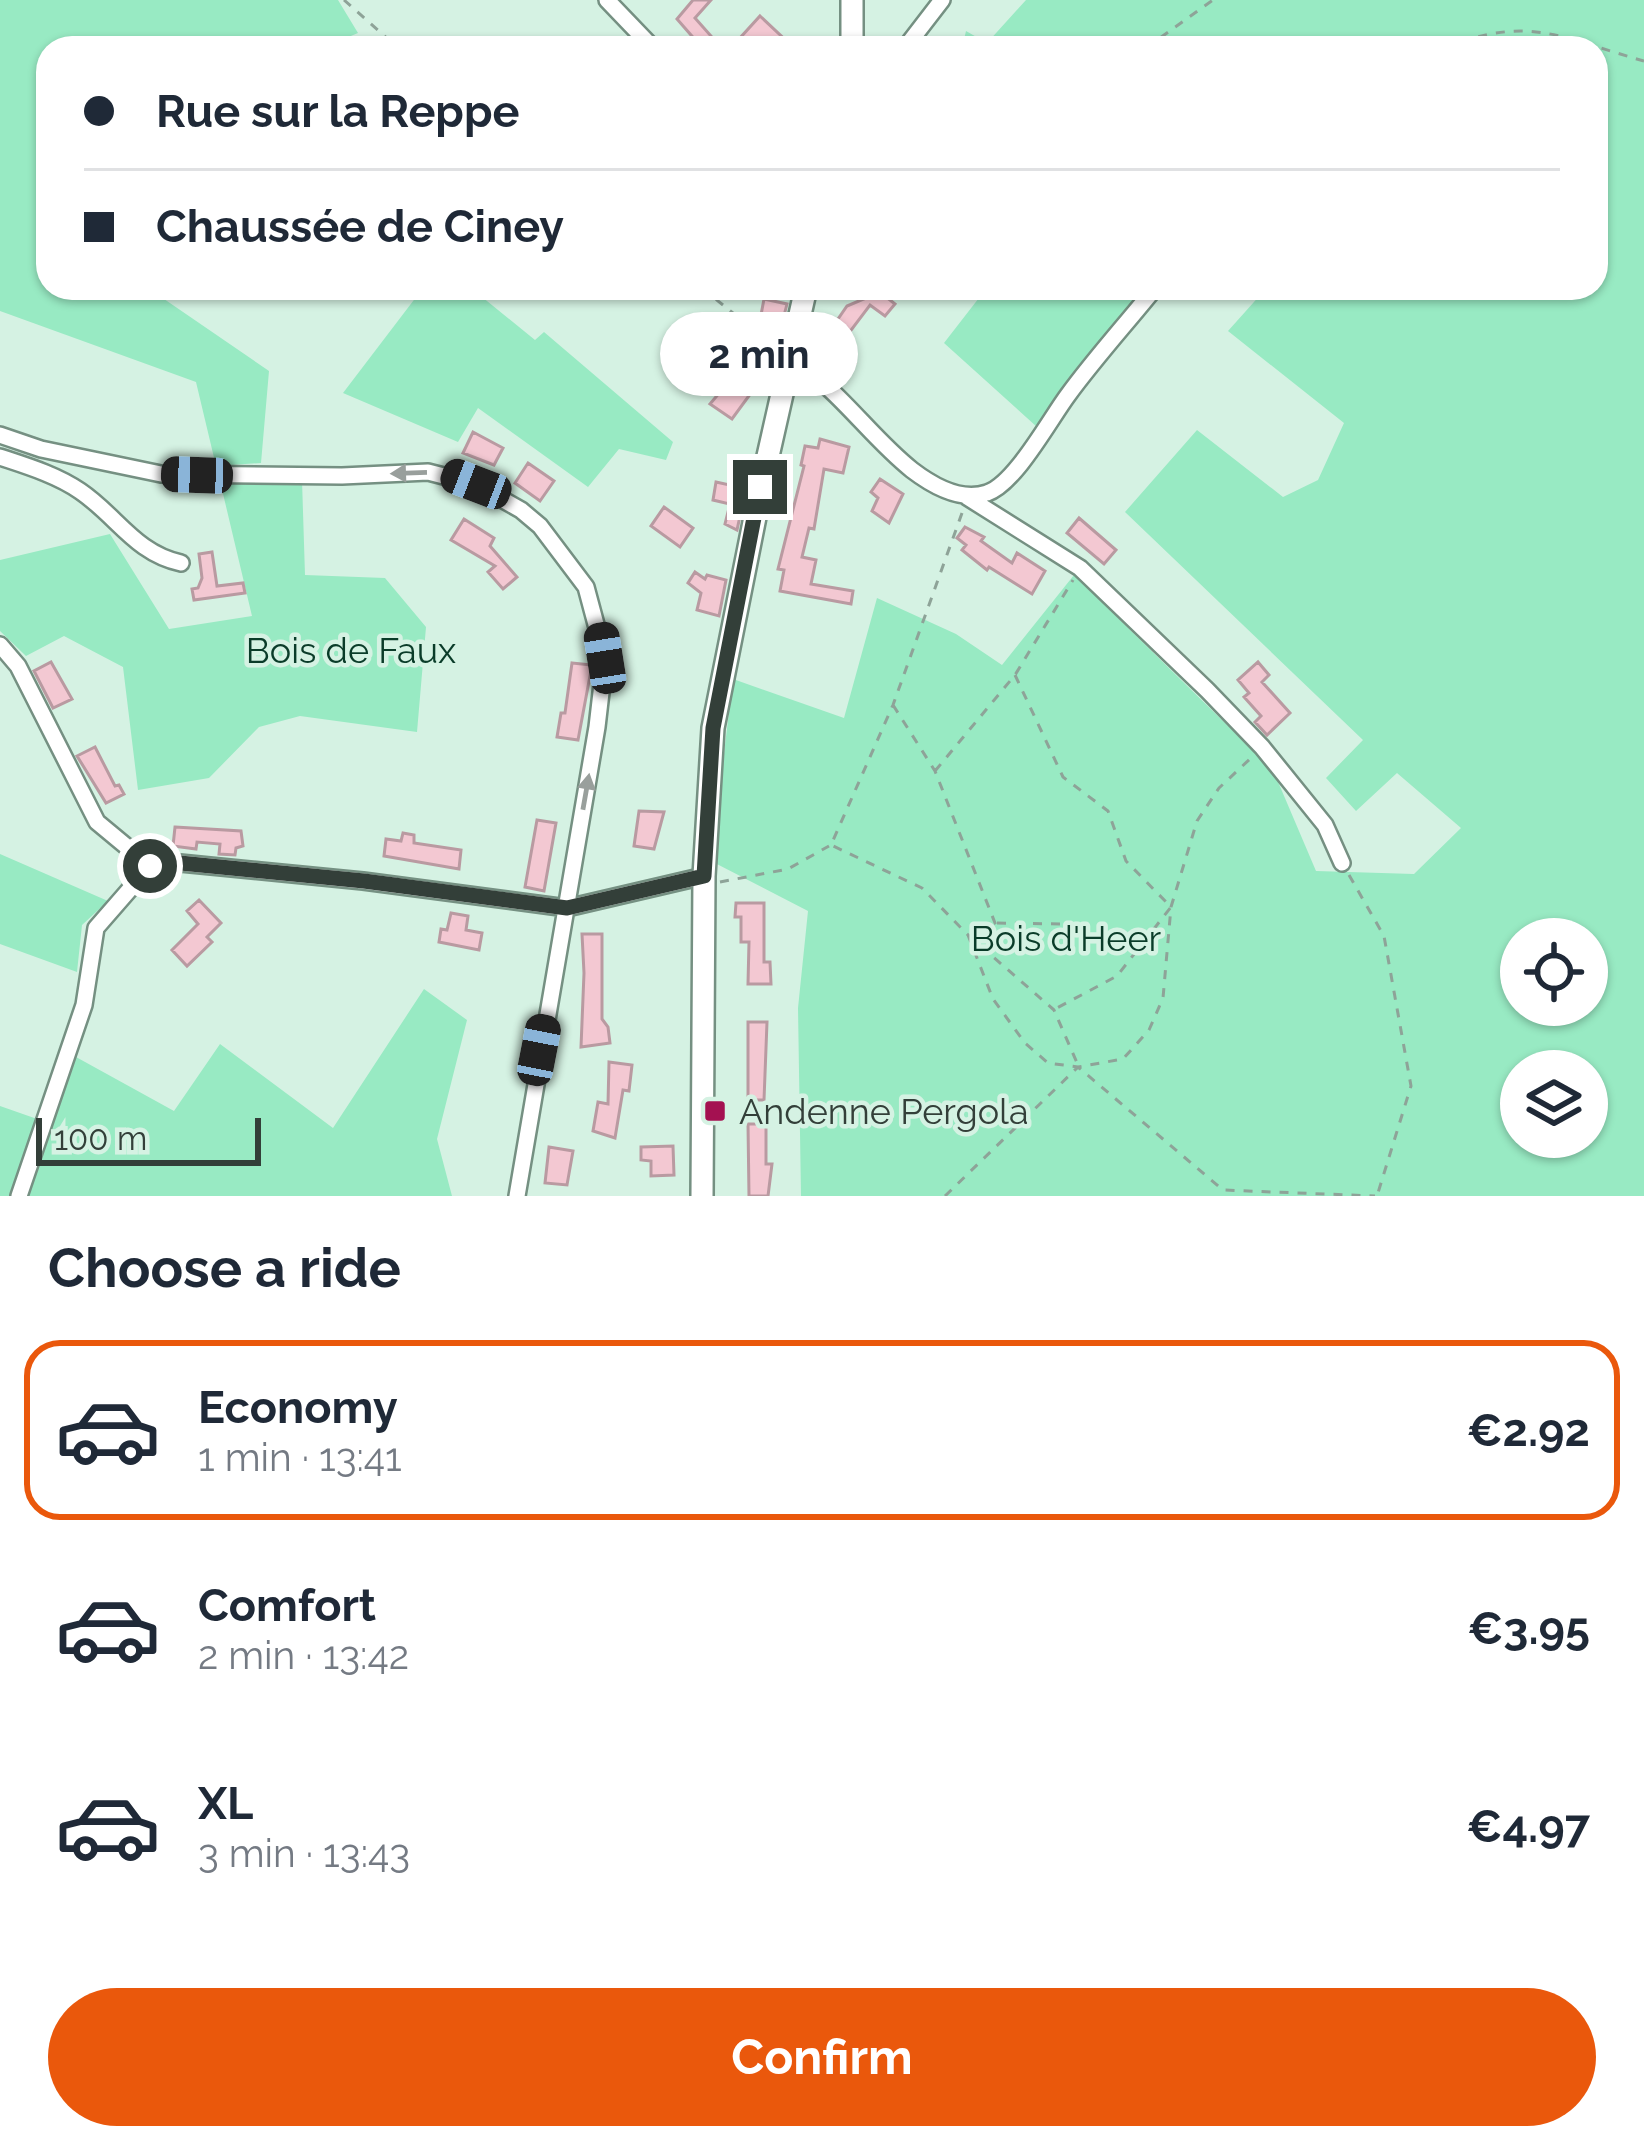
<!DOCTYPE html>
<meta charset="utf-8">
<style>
:root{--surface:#fff;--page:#f6f6f7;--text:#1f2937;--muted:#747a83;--line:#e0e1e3;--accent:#ea580c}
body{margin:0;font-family:Raleway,sans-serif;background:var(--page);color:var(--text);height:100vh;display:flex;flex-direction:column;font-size:45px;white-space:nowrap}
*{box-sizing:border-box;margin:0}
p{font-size:39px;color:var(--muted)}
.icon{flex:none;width:66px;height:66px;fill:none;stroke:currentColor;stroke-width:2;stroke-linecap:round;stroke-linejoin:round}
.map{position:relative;height:1196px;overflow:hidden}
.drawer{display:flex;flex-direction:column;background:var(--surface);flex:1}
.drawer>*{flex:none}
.banner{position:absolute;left:36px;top:36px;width:1572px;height:264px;border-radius:36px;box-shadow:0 3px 9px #0004;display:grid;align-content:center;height:264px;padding:0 48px;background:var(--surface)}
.tools{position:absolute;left:1500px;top:918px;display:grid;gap:24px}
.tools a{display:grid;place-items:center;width:108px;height:108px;border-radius:50%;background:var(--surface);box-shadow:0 3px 9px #0004;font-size:60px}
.scale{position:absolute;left:36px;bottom:30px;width:225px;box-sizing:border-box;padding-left:12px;border:6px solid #333f39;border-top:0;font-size:33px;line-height:42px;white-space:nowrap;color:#333f39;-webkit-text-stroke:9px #d5f2e3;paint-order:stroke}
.end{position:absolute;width:54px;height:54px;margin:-27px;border:15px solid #333f39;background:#fff;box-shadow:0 0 0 6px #fff}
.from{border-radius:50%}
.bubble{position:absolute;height:84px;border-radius:42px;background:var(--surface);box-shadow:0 3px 9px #0004;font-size:39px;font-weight:700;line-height:84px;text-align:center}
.car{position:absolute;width:36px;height:72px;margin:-36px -18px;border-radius:15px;box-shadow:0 0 9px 3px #0007;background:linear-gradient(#222 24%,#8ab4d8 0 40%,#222 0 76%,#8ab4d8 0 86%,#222 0)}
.banner b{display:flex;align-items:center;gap:42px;height:114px;font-size:45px}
.banner b+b{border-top:3px solid var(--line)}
.banner i{width:30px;height:30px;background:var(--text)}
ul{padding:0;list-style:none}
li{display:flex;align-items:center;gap:36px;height:180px;margin:0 24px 18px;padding:0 24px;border:6px solid transparent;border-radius:36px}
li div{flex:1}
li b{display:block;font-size:45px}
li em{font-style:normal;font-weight:700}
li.active{border-color:var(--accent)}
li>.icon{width:108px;height:108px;stroke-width:1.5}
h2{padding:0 48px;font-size:54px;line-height:144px}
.primary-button{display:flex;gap:24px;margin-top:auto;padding:24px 48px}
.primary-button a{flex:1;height:138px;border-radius:72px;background:var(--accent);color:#fff;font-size:48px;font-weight:700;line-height:138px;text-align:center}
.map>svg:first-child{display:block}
.green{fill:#98eac3;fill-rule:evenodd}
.building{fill:#f3c8d2;stroke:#b99aa1;stroke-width:3}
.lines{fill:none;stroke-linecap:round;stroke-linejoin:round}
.street-casing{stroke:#759082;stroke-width:20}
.secondary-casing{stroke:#759082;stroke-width:26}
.path{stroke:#8ea398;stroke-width:3;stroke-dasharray:9 9;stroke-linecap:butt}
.street{stroke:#fff;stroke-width:15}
.secondary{stroke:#fff;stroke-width:21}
.oneway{fill:#999f9c}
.route{stroke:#333f39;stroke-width:15}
.poi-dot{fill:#a41151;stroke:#d5f2e3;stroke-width:4.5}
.labels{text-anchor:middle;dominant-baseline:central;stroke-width:9;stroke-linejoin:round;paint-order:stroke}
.park-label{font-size:36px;fill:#0a3c29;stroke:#d5f2e3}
.poi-label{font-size:36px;fill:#333f39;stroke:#d5f2e3;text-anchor:start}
</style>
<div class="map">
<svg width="1644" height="1196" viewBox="0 0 1644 1196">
<rect width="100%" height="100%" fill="#d5f2e3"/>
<path class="green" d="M0,0H338L358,33L322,48H48V288H148L269,371L261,463L216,466L196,382L0,311Z
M1026,0H1644V1196H801L798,1008L808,911L711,861L733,679L844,718L877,598L956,634L1002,665L1074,575L1273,770L1316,871L1414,874L1461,828L1397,773L1356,811L1326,778L1363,740L1125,512L1197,430L1283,497L1318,480L1344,423L1228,331L1262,293L1256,288H1596V48H962L966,31L987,43ZM1521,939H1587V1005H1521ZM1521,1071H1587V1137H1521Z
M423,288H471L535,340L544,332L673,442L666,460L619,449L588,487L478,408L458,442L343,393Z
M975,288H1151L1037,427L944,343L982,294Z
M302,480L305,575L385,578L426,627L417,732L300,716L259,727L209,778L138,790L123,667L64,636L26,656L0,631V560L110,534L169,629L252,616L220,481Z
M0,854L108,901L82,925L77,972L0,944Z
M424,989L467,1020L437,1139L452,1196H28L76,1057L174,1111L220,1044L333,1128Z
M0,1106L40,1120L12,1196H0Z"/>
<path class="building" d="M693,0H711L695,18L711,36L698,43L677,19Z
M760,16L794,48H751L740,38Z
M880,292L895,304L885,316L870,305L842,342L855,363L842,372L818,348L847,306Z
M764,299L787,304L769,374L751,368Z
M731,379L751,393L732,419L710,404Z
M473,432L503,448L494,465L463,453Z
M820,439L849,447L843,473L824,469L814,529L809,528L802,557L816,560L811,584L853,591L851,604L780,591L784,570L778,569L804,466L801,465L805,446L818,448Z
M528,463L554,481L540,501L515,483Z
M880,479L903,494L889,523L872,511L878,498L871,492Z
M716,482L739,487L745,493L737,530L725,524L730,504L713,500Z
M664,507L693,528L680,547L651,526Z
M1079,518L1116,550L1104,564L1067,533Z
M464,519L494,538L490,546L517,577L503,589L488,572L495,566L451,540Z
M965,527L984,537L981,541L1012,563L1017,553L1045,571L1032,594L989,567L987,570L962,550L966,545L957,538Z
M212,552L217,586L243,583L245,593L194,600L192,589L198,588L202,578L199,554Z
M695,572L705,579L707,575L726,580L719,616L697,610L701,593L688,583Z
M51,662L72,699L53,708L34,671Z
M1258,662L1269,675L1262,682L1290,713L1267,735L1255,722L1261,716L1244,697L1249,693L1238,680Z
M572,663L592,665L578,740L557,737L561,713H565Z
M95,747L115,786L119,785L124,794L106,803L77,756Z
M639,811L664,812L654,849L634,846Z
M537,820L556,823L544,891L525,887Z
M175,827L241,831L243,846L236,848L235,855L219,854L220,844L197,842L196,849L173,846Z
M403,833L414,835V843L461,850L459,869L384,856L386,839L401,841Z
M199,900L221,923L207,937L212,942L187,966L172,950L198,924L187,911Z
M736,903H764V962H770L771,984H748L749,942H741V917H735Z
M451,913L468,916L466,930L482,933L479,950L439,942L441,929L447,930Z
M582,934H602V1019L608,1027L610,1043L581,1047L584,973Z
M748,1022H767L764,1100H748Z
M609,1062L632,1065L629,1091L623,1090L615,1138L593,1131L598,1102L608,1104Z
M748,1124H766V1164H772L768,1196H749Z
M673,1146L674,1175L651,1176V1161L641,1160V1147Z
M549,1147L573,1151L567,1185L545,1183Z"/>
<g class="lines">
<g class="street-casing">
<path id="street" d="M607,0L653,48
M905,48L942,0
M790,359C838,387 869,436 912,470C933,486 961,502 987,493C1015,484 1050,419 1068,395C1095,358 1126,324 1155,288
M0,435L41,449L161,474L342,476L428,472L475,484L521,510L540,526L586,587L605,658L597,727L517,1196
M0,457C27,466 57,475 80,491C117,516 135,553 181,563
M967,497L1080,568L1207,690L1262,747L1325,825L1342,863
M0,645L18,666L97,822L150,866
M19,1196L84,1005L96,928L150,866L160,861L363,881L567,908L704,876"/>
</g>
<g class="secondary-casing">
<path id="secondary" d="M852,0V48
M702,1196L704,876L713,728L761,487L806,288"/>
</g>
<path class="path" d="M344,0L398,48
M1146,48L1213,0
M1444,48C1530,14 1561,38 1644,61
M702,288L775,347
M962,513L893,705L831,845L922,888L968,935L993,999L1025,1043L1048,1063L1078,1067L1123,1059L1149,1030L1163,998L1171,907L1197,821L1219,788L1252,757
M1015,675L1063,777L1108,811L1126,861L1171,907L1117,976L1057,1008
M893,705L935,771L995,923L968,935L1054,1010L1078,1065
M935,771L1015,675L1073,580
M1349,875L1384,936L1411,1086L1377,1196
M720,882L788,869L829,846
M997,923L1062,924L1138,952
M945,1196L1078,1067L1223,1190L1375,1196"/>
<use href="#street" class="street"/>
<use href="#secondary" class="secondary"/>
</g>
<defs><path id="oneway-solid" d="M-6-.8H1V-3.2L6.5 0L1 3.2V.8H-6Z" transform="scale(3)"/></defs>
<g class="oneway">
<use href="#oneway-solid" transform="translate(409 473) rotate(178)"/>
<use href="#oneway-solid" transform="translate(586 792) rotate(-80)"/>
</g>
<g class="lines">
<path class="route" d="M150,866L160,861L364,881L567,908L704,876L713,728L760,487"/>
</g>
<rect class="poi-dot" x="703" y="1099" width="24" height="24" rx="6"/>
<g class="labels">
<g class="park-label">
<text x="351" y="650">Bois de Faux</text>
<text x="1066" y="938">Bois d'Heer</text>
</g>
<g class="poi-label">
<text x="739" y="1111">Andenne Pergola</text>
</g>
</g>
</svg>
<div class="tools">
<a><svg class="icon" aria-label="locate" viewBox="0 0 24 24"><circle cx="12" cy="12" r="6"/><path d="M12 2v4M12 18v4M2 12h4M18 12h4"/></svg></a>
<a><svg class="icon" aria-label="layers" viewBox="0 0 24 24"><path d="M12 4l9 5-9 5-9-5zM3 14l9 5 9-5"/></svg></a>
</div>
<div class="scale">100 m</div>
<i class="end from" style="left:150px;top:866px"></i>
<i class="end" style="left:760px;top:487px"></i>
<div class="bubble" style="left:660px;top:312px;width:198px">2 min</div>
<i class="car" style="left:197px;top:475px;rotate:272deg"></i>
<i class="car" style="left:476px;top:484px;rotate:291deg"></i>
<i class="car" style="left:605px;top:658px;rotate:351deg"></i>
<i class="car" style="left:539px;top:1050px;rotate:11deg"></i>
<div class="banner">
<b><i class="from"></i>Rue sur la Reppe</b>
<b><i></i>Chaussée de Ciney</b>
</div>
</div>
<section class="drawer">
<h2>Choose a ride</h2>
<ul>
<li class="active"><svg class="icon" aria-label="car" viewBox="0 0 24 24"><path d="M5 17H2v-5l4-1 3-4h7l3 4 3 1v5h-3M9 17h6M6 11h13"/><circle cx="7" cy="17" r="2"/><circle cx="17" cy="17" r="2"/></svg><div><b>Economy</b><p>1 min · 13:41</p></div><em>€2.92</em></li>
<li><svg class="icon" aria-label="car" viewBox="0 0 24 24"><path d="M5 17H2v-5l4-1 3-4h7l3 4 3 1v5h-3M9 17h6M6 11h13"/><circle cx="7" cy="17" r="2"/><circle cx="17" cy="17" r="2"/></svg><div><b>Comfort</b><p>2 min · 13:42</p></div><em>€3.95</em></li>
<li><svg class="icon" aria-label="car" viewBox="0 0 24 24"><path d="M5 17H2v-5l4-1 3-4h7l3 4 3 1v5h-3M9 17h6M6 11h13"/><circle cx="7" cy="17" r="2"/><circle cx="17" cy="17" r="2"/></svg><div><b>XL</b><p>3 min · 13:43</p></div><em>€4.97</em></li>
</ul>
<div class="primary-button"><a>Confirm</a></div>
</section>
